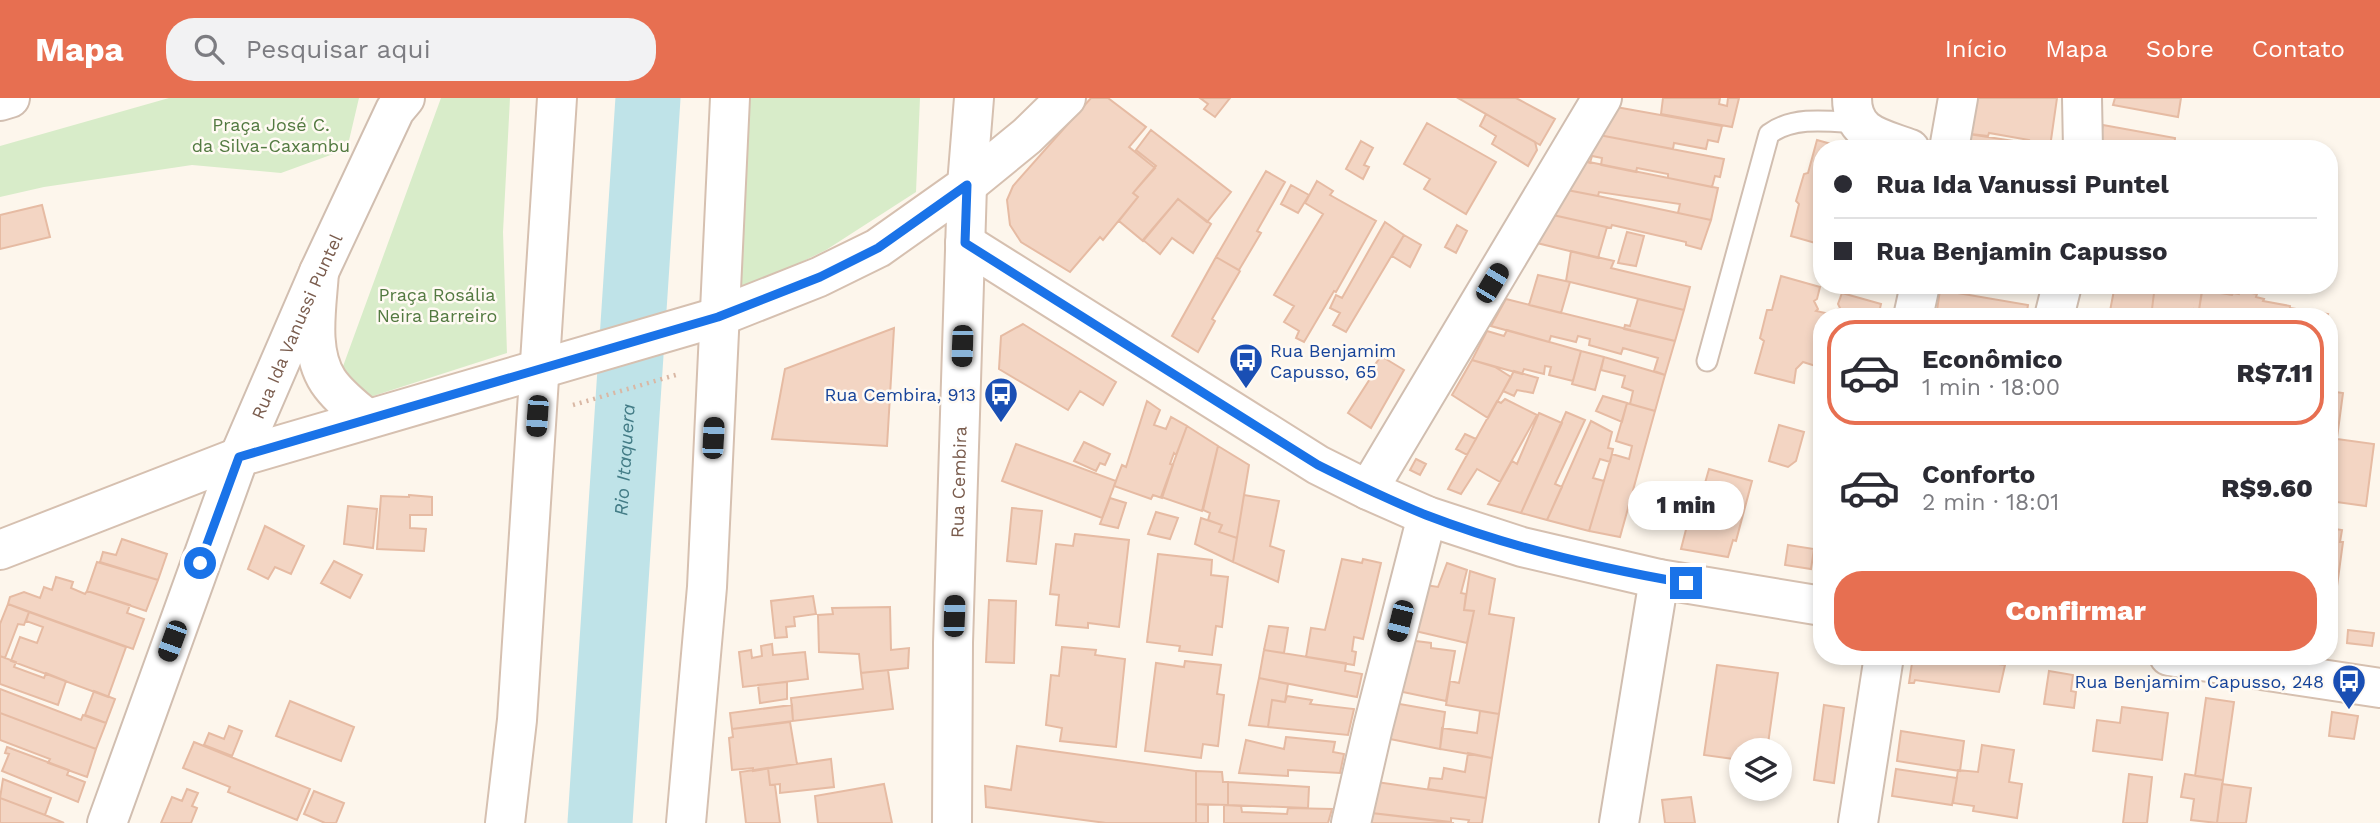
<!DOCTYPE html>
<html lang="pt">
<meta charset="utf-8">
<style>
:root{--surface:#fff;--page:#f2f2f3;--text:#2b2b33;--muted:#7c7c81;--line:#e1e1e2;--accent:#e76f51}
body{margin:0;font-family:"Work Sans",sans-serif;background:var(--page);color:var(--text);height:100vh;display:flex;flex-direction:column;font-size:26px;white-space:nowrap}
*{box-sizing:border-box;margin:0}
p{font-size:23px;color:var(--muted)}
.icon{flex:none;width:38px;height:38px;fill:none;stroke:currentColor;stroke-width:2;stroke-linecap:round;stroke-linejoin:round}
.map{position:relative;flex:1;overflow:hidden}
.details{position:absolute;left:1813px;top:210px;width:525px;height:357px;display:flex;flex-direction:column;background:var(--surface);border-radius:28px;box-shadow:0 4px 10px #0003}
.details>*{flex:none}
.guide{position:absolute;left:1813px;top:42px;width:525px;height:154px;border-radius:28px;box-shadow:0 4px 10px #0003;display:grid;align-content:center;height:154px;padding:0 21px;background:var(--surface)}
.tools{position:absolute;left:1729px;top:640px;display:grid;gap:14px}
.tools a{display:grid;place-items:center;width:63px;height:63px;border-radius:50%;background:var(--surface);box-shadow:0 4px 10px #0003;font-size:35px}
.end{position:absolute;width:32px;height:32px;margin:-16px;border:9px solid #1a73e8;background:#fff;box-shadow:0 0 0 4px #fff}
.from{border-radius:50%}
.bubble{position:absolute;height:49px;border-radius:24px;background:var(--surface);box-shadow:0 4px 10px #0003;font-size:23px;font-weight:800;line-height:49px;text-align:center}
.car{position:absolute;width:21px;height:42px;margin:-21px -10px;border-radius:9px;box-shadow:0 0 5px 2px #0007;background:linear-gradient(#222 24%,#8ab4d8 0 40%,#222 0 76%,#8ab4d8 0 86%,#222 0)}
.guide b{display:flex;align-items:center;gap:24px;height:66px;font-size:26px}
.guide b+b{border-top:2px solid var(--line)}
.guide i{width:18px;height:18px;background:var(--text)}
ul{padding:12px 0 0;list-style:none}
li{display:flex;align-items:center;gap:21px;height:105px;margin:0 14px 10px;padding:0 7px;border:4px solid transparent;border-radius:28px}
li div{flex:1}
li b{display:block;font-size:26px}
li em{font-style:normal;font-weight:800}
li.active{border-color:var(--accent)}
li>.icon{width:63px;height:63px;stroke-width:1.5}
.button{display:flex;gap:14px;margin-top:auto;padding:14px 21px}
.button a{flex:1;height:80px;border-radius:28px;background:var(--accent);color:#fff;font-size:28px;font-weight:800;line-height:80px;text-align:center}
header{display:flex;align-items:center;gap:42px;box-sizing:border-box;height:98px;padding:0 35px;background:var(--accent);color:#fff}
header strong{font-size:33px}
nav{display:flex;gap:38px;margin-inline-start:auto;font-size:24px}
.search{width:490px;height:63px;background:var(--page);display:flex;align-items:center;gap:18px;box-sizing:border-box;padding:0 24px;border-radius:28px;color:var(--muted);font-size:26px}
.map>svg:first-child{display:block}
.green{fill:#d8ecc9}
.lines{fill:none;stroke-linecap:round;stroke-linejoin:round}
.river{stroke:#bfe3e8;stroke-width:65}
.building{fill:#f3d5c3;stroke:#e6bba3;stroke-width:2}
.lane-casing{stroke:#d1beb0;stroke-width:23}
.street-casing{stroke:#d1beb0;stroke-width:42}
.secondary-casing{stroke:#d6c0b0;stroke-width:42}
.path{stroke:#d9b8a5;stroke-width:4.5;stroke-dasharray:2 5;stroke-linecap:butt}
.lane{stroke:#fff;stroke-width:19}
.street{stroke:#fff;stroke-width:38}
.secondary{stroke:#fff;stroke-width:38}
.route{stroke:#1a73e8;stroke-width:9}
.labels{text-anchor:middle;dominant-baseline:central;stroke-width:5;stroke-linejoin:round;paint-order:stroke}
.park-label{font-size:18px;fill:#537a41;stroke:#fffaf3}
.street-label{font-size:18px;fill:#7a5c4d;stroke:#fffaf3}
.transit-label{font-size:18px;fill:#164399;stroke:#fffaf3;text-anchor:end}
.water-label{font-size:19px;font-style:italic;fill:#437c86;stroke:#fffaf3}
</style>
<header>
<strong>Mapa</strong>
<div class="search"><svg class="icon" aria-label="search" viewBox="0 0 24 24"><circle cx="10" cy="10" r="6"/><path d="M15 15l6 6"/></svg>Pesquisar aqui</div>
<nav><a>Início</a><a>Mapa</a><a>Sobre</a><a>Contato</a></nav>
</header>
<div class="map">
<svg width="2380" height="725" viewBox="0 0 2380 725">
<rect width="100%" height="100%" fill="#fdf6ec"/>
<path class="green" d="M169,0H359L347,51L281,75L192,67L44,89L0,99V48Z
M441,0H510L503,134L507,255L370,299L342,271Z
M749,0H920L916,94L826,152L740,194Z"/>
<g class="lines">
<path class="river" id="s1" d="M600,725L648,0"/>
</g>
<path class="building" d="M1091,0H1108L1146,29L1129,49L1155,70L1133,95L1138,99L1103,142L1100,139L1070,174L1021,144L1010,127L1007,102L1013,88Z
M1200,0H1230L1215,19L1204,11L1208,6Z
M1458,0H1516L1555,21L1540,47Z
M1663,0H1720L1719,6L1727,8L1728,0H1739L1732,29L1661,16Z
M1967,0H2057L2050,49L2028,45L2029,42L1989,35L1988,38L1962,35Z
M2115,0H2181L2178,19L2113,7Z
M1616,9L1722,28L1718,44L1708,42L1706,51L1674,45L1673,51L1599,37Z
M1486,16L1535,44L1537,52L1528,68L1492,46L1496,38L1480,28Z
M1427,25L1496,64L1466,116L1424,91L1430,81L1404,66Z
M2103,27L2175,40L2174,51H2119L2099,47Z
M1151,32L1231,94L1207,124L1178,101L1143,143L1119,123L1138,99L1133,95L1156,68L1136,52Z
M1962,35L2027,45L2026,51H1960Z
M1599,37L1724,61L1720,79L1715,78L1712,89L1668,80V76L1637,70L1636,74L1601,67L1602,60L1592,58L1590,65L1584,63Z
M1817,42L1849,51H1822V147L1791,138L1799,106L1796,103L1804,76L1808,75Z
M1361,43L1373,50L1364,67L1369,69L1363,81L1346,71Z
M1584,63L1718,90L1711,122L1678,115L1680,106L1599,94L1598,98L1567,92Z
M1266,73L1285,84L1257,133L1261,135L1239,172L1216,159Z
M1317,83L1333,93L1330,97L1376,123L1336,194L1334,193L1304,244L1296,240L1299,233L1284,224L1294,208L1274,197L1323,116L1305,105Z
M1291,87L1309,97L1298,115L1281,106Z
M1567,92L1598,98L1711,122L1701,151L1686,147V144L1612,127L1611,130L1553,117Z
M1178,101L1211,126L1193,155L1172,140L1160,156L1143,142Z
M42,107L50,139L0,151V117Z
M1553,117L1607,129L1598,160L1537,145Z
M1385,124L1404,137L1346,234L1333,227L1340,215L1330,210L1336,197L1342,200Z
M1457,127L1467,133L1456,155L1445,149Z
M1627,134L1644,138L1636,168L1618,165Z
M1404,137L1421,147L1410,169L1392,158Z
M1571,153L1614,163L1611,170L1690,189L1684,212L1566,183Z
M1216,159L1240,173L1212,221L1215,223L1198,254L1172,238Z
M1538,177L1570,184L1561,215L1529,207Z
M1781,178L1820,189L1817,201L1814,203L1818,211L1816,213L1834,217L1833,214L1840,210L1838,206L1842,195L1881,206L1878,219H1822V276L1819,269L1803,264L1796,271L1794,285L1755,275L1764,243L1760,240L1767,212H1772Z
M2115,187H2155L2151,219L2110,213Z
M2155,187L2203,188L2199,212L2194,211L2193,219H2151Z
M1940,192L2028,207L2026,219H1936Z
M2202,192L2232,197L2233,195L2239,196L2240,193L2257,196L2256,199L2264,201L2263,203L2290,208L2289,219H2193L2194,211L2199,212Z
M1506,201L1675,243L1665,277L1654,273L1658,260L1623,250L1621,256L1589,247L1590,241L1578,238L1576,244L1551,238L1549,244L1491,228Z
M1638,201L1684,212L1675,243L1624,231L1625,227L1630,228Z
M2290,210L2328,216L2327,219H2289Z
M1023,226L1116,284L1103,307L1080,293L1068,312L999,271L1001,238Z
M894,230L887,348L772,341L785,271Z
M1507,232L1581,253L1573,283L1549,277L1551,269L1545,268L1544,276L1524,271L1522,276L1472,262L1487,233L1504,238Z
M1581,253L1604,259L1595,292L1572,286Z
M1381,258L1404,272L1371,330L1348,315L1375,273L1372,271Z
M1604,259L1665,277L1655,313L1630,306L1633,293L1622,289L1625,278L1601,272Z
M1472,262L1495,269L1511,279L1488,320L1452,297Z
M1514,273L1538,280L1533,295L1517,292L1514,298L1503,293Z
M2329,293L2343,295L2337,340L2329,339Z
M1603,298L1627,305L1622,324L1596,313Z
M1505,301L1537,317L1500,384L1477,371L1461,396L1448,391L1497,303L1501,305Z
M1147,303L1160,312L1154,327L1166,331L1171,319L1187,328L1176,357L1174,355L1170,366L1173,367L1162,400L1153,397L1151,401L1114,388L1122,367L1126,369Z
M1627,305L1655,313L1620,439L1589,433L1612,356L1629,361L1632,348L1616,343Z
M1566,314L1585,322L1555,386L1562,389L1547,422L1521,415Z
M1539,315L1562,325L1521,415L1488,406L1512,363L1517,366Z
M1591,323L1612,334L1608,350L1613,351L1610,364L1600,361L1593,380L1604,383L1589,433L1547,422Z
M1779,327L1804,334L1796,363L1788,369L1769,363Z
M1187,328L1218,348L1202,413L1161,399Z
M1465,336L1476,341L1467,357L1456,351Z
M2337,341L2374,346L2366,408L2329,403Z
M1084,344L1110,356L1105,367L1100,365L1096,373L1074,363Z
M1016,346L1116,383L1102,420L1002,383Z
M1218,348L1249,367L1237,440L1219,434L1222,427L1208,422L1210,415L1203,412Z
M1416,361L1426,366L1420,377L1410,372Z
M1709,371L1752,383L1736,443L1733,442L1728,459L1681,451L1690,416L1696,417Z
M409,397L432,399V417H410V430L426,431L424,453L377,451L381,398L409,399Z
M1244,397L1279,403L1270,448L1284,453L1278,484L1233,464Z
M1110,400L1126,405L1118,430L1100,426Z
M348,408L377,411L373,450L344,446Z
M1012,410L1042,413L1036,466L1007,463Z
M1156,414L1178,420L1170,441L1148,436Z
M1201,420L1222,427L1219,434L1237,440L1233,464L1195,446Z
M265,428L304,448L291,476L275,469L268,481L248,471Z
M2329,430L2342,432L2340,444H2343L2332,525L2329,524Z
M1075,436L1129,442L1119,529L1088,525V530L1056,527L1059,497L1050,496L1056,446L1073,448Z
M122,441L167,456L158,482L100,464L103,454L116,457Z
M1788,447L1814,451L1811,471L1785,467Z
M1158,456L1212,462L1211,477L1228,479L1222,529L1216,528L1212,557L1179,553L1180,548L1147,544Z
M1342,461L1362,465L1363,461L1381,465L1363,541L1354,539L1352,553L1356,554L1354,567L1306,559L1311,530L1325,532Z
M334,463L362,477L350,500L321,485Z
M97,464L158,482L146,513L87,493Z
M1447,465L1467,472L1461,495L1466,496L1464,512L1474,513L1467,545L1415,533L1425,487L1438,489Z
M1470,473L1495,481L1489,516L1514,520L1499,616L1446,607L1450,583L1459,585L1474,513L1464,512Z
M56,479L73,484L71,490L85,496L87,493L130,507L127,515L144,521L133,551L8,506L10,499L24,494L40,500L44,489L52,492Z
M813,498L816,516L794,519L795,528L786,529L787,539L775,540L771,503Z
M989,502L1016,503L1014,565L986,564Z
M8,506L29,514L24,527L18,526L5,560L0,558V526Z
M890,509L891,552L909,550L908,570L861,575L859,556L819,554L818,517L833,516L832,510Z
M29,514L126,549L108,599L11,563L20,539L37,545L43,529L26,523Z
M1269,528L1288,530L1284,555L1264,552Z
M2348,532L2374,535L2372,548L2347,545Z
M1408,542L1431,545V550L1455,553L1446,603L1398,593Z
M772,546L773,557L805,554L808,581L743,589L739,554L751,552L752,560L762,558L761,548Z
M1062,549L1096,552L1095,557L1125,561L1116,649L1060,643L1062,630L1046,627L1051,577L1059,578Z
M1264,552L1346,565L1345,573L1362,576L1357,599L1259,580Z
M0,558L16,564L14,569L44,580L46,575L66,583L58,607L0,586Z
M1913,558L1951,561V559L2005,567L1999,594L1915,582L1914,585H1909Z
M1185,563L1221,567L1217,596L1224,597L1218,648L1203,646L1201,660L1145,653L1156,565L1184,569Z
M1717,567L1778,575L1767,653H1741V662L1704,657Z
M888,572L893,611L793,623L791,600L863,591L861,575Z
M2049,573L2073,577L2071,593L2076,594L2074,610L2044,606Z
M1259,580L1288,586L1285,604L1272,602L1268,629L1249,627Z
M787,584V601L760,605L758,587Z
M0,591L81,622L83,617L106,625L96,651L0,615Z
M94,593L115,601L106,625L85,617Z
M1287,598L1312,602L1310,606L1354,611L1348,637L1268,629L1272,602L1285,604Z
M2206,600L2234,604L2223,682L2195,678Z
M290,603L354,629L341,663L276,638Z
M1394,605L1445,614L1440,651L1380,639Z
M792,607L793,623L732,631L730,615Z
M1824,607L1844,610L1834,685L1814,682Z
M2122,609L2168,615L2162,662L2093,653L2097,622L2120,625Z
M1480,613L1499,616L1492,660L1440,651L1442,630L1477,635Z
M2332,614L2358,618L2354,641L2329,638Z
M0,615L96,651L87,679L48,665L50,661L0,642Z
M790,624L797,666L753,673V670L732,672L729,640L733,639L732,631Z
M229,628L242,633L232,658L204,647L209,635L224,641Z
M1901,633L1964,643L1960,673L1897,663Z
M1286,639L1335,644L1333,654L1344,656L1340,675L1288,672V678L1239,675L1246,642L1284,651Z
M194,644L310,691L297,722L228,694L230,689L183,670Z
M1982,647L2014,652L2009,684L2022,686L2017,720L1973,713L1974,708L1953,705L1958,672L1978,674Z
M1017,648L1196,673V725H1106L986,709L985,688L1011,692Z
M7,649L69,672L67,677L85,684L78,704L2,673L9,656L5,655Z
M1468,655L1492,660L1486,700L1428,691L1430,680L1442,681L1444,670L1465,674Z
M831,661L834,689L780,695V686L770,687L768,670Z
M768,670L770,687H775L780,725H746L740,674Z
M1896,671L1957,680L1952,707L1892,698Z
M1196,673L1222,674L1223,684H1228V707L1196,706Z
M2129,676L2152,679L2147,725H2123Z
M2185,676L2223,682L2217,725L2191,722L2194,701L2181,699Z
M3,681L51,700L45,717L0,700Z
M1370,683L1486,700L1482,725H1468L1469,722L1451,720V724L1363,714Z
M1228,684L1309,689L1308,710L1228,707Z
M884,686L892,725H818L815,698Z
M2222,686L2251,690L2246,725H2217Z
M187,691L198,695L192,708L197,710L191,725H161L172,699L182,703Z
M314,693L344,705L336,725H325L304,716Z
M1691,699L1695,725H1665L1662,702Z
M0,700L45,717L64,725H0Z
M1196,706L1208,707V725H1196Z
M1224,707L1241,708L1242,714L1287,716L1288,710L1332,711L1328,725H1224Z
M1363,714L1454,725H1360Z"/>
<g class="lines">
<g class="lane-casing">
<path id="lane" d="M1707,263L1769,36C1793,18 1828,23 1857,25"/>
</g>
<g class="street-casing">
<g id="street">
<path d="M1852,0C1852,37 1881,40 1910,51"/>
<path d="M2082,0L2083,51"/>
<path d="M0,3L10,0"/>
<path d="M1949,51L1958,0"/>
<path d="M1913,219L1920,187"/>
<path d="M2054,219L2062,187"/>
<path d="M1368,392L1602,0"/>
<path id="s2" d="M107,725L239,359L319,174L395,12L405,0"/>
<path d="M1351,725L1373,629L1427,418"/>
<path d="M1619,725L1659,481"/>
<path d="M1858,725L1884,558"/>
</g>
</g>
<g class="secondary-casing">
<g id="secondary">
<path d="M965,145L1318,367L1368,392L1427,418L1522,449L1659,481L1822,508"/>
<path d="M319,174C317,208 308,253 328,283C338,298 353,309 367,321"/>
<path d="M0,452L239,359L718,219L819,179L878,150L967,87L1027,38L1066,0"/>
<path d="M2169,558L2380,590"/>
<path d="M505,725L517,622L557,0"/>
<path d="M686,725L707,489L730,0"/>
<path id="s3" d="M952,725L953,545L967,87L974,0"/>
</g>
</g>
<path class="path" d="M573,307L679,276"/>
<use href="#lane" class="lane"/>
<use href="#street" class="street"/>
<use href="#secondary" class="secondary"/>
</g>
<g class="lines">
<path class="route" d="M200,465L239,359L718,219L820,179L878,150L967,87L965,145L1318,367C1354,385 1389,402 1426,417C1509,449 1598,470 1686,485"/>
</g>
<defs>
<g id="bus-pin" transform="scale(1.75)"><path d="M0 17L-7.5 6A9.5 9.5 0 1 1 7.5 6Z" fill="#1a4fb4" stroke="#fffaf3"/><path d="M-5-6H5V4H4V6H2V4H-2V6H-4V4H-5ZM-3.5-4V0h7V-4ZM-3.5 1.2v1.5H-2V1.2ZM2 1.2v1.5H3.5V1.2Z" fill="#fff"/></g>
</defs>
<g fill-rule="evenodd">
<use href="#bus-pin" x="1246" y="262"/>
<use href="#bus-pin" x="1001" y="296"/>
<use href="#bus-pin" x="2349" y="583"/>
</g>
<g class="labels">
<g class="park-label">
<text x="271" y="26">Praça José C.<tspan x="271" dy="21">da Silva-Caxambu</tspan></text>
<text x="437" y="196">Praça Rosália<tspan x="437" dy="21">Neira Barreiro</tspan></text>
</g>
<g class="street-label">
<text stroke="none"><textPath href="#s2" startOffset="532">Rua Ida Vanussi Puntel</textPath></text>
<text stroke="none"><textPath href="#s3" startOffset="341">Rua Cembira</textPath></text>
</g>
<g class="transit-label">
<text x="1270" y="252" text-anchor="start">Rua Benjamim<tspan x="1270" dy="21">Capusso, 65</tspan></text>
<text x="976" y="296">Rua Cembira, 913</text>
<text x="2324" y="583">Rua Benjamim Capusso, 248</text>
</g>
<g class="water-label">
<text stroke="none"><textPath href="#s1" startOffset="364">Rio Itaquera</textPath></text>
</g>
</g>
</svg>
<div class="tools">
<a><svg class="icon" aria-label="layers" viewBox="0 0 24 24"><path d="M12 4l9 5-9 5-9-5zM3 14l9 5 9-5"/></svg></a>
</div>
<i class="end from" style="left:200px;top:465px"></i>
<i class="end" style="left:1686px;top:485px"></i>
<div class="bubble" style="left:1628px;top:383px;width:116px">1 min</div>
<i class="car" style="left:1492px;top:185px;rotate:31deg"></i>
<i class="car" style="left:962px;top:248px;rotate:182deg"></i>
<i class="car" style="left:537px;top:318px;rotate:184deg"></i>
<i class="car" style="left:713px;top:340px;rotate:3deg"></i>
<i class="car" style="left:954px;top:518px;rotate:2deg"></i>
<i class="car" style="left:1400px;top:523px;rotate:194deg"></i>
<i class="car" style="left:172px;top:543px;rotate:200deg"></i>
<div class="guide">
<b><i class="from"></i>Rua Ida Vanussi Puntel</b>
<b><i></i>Rua Benjamin Capusso</b>
</div>
<section class="details">
<ul>
<li class="active"><svg class="icon" aria-label="car" viewBox="0 0 24 24"><path d="M5 17H2v-5l4-1 3-4h7l3 4 3 1v5h-3M9 17h6M6 11h13"/><circle cx="7" cy="17" r="2"/><circle cx="17" cy="17" r="2"/></svg><div><b>Econômico</b><p>1 min · 18:00</p></div><em>R$7.11</em></li>
<li><svg class="icon" aria-label="car" viewBox="0 0 24 24"><path d="M5 17H2v-5l4-1 3-4h7l3 4 3 1v5h-3M9 17h6M6 11h13"/><circle cx="7" cy="17" r="2"/><circle cx="17" cy="17" r="2"/></svg><div><b>Conforto</b><p>2 min · 18:01</p></div><em>R$9.60</em></li>
</ul>
<div class="button"><a>Confirmar</a></div>
</section>
</div>
